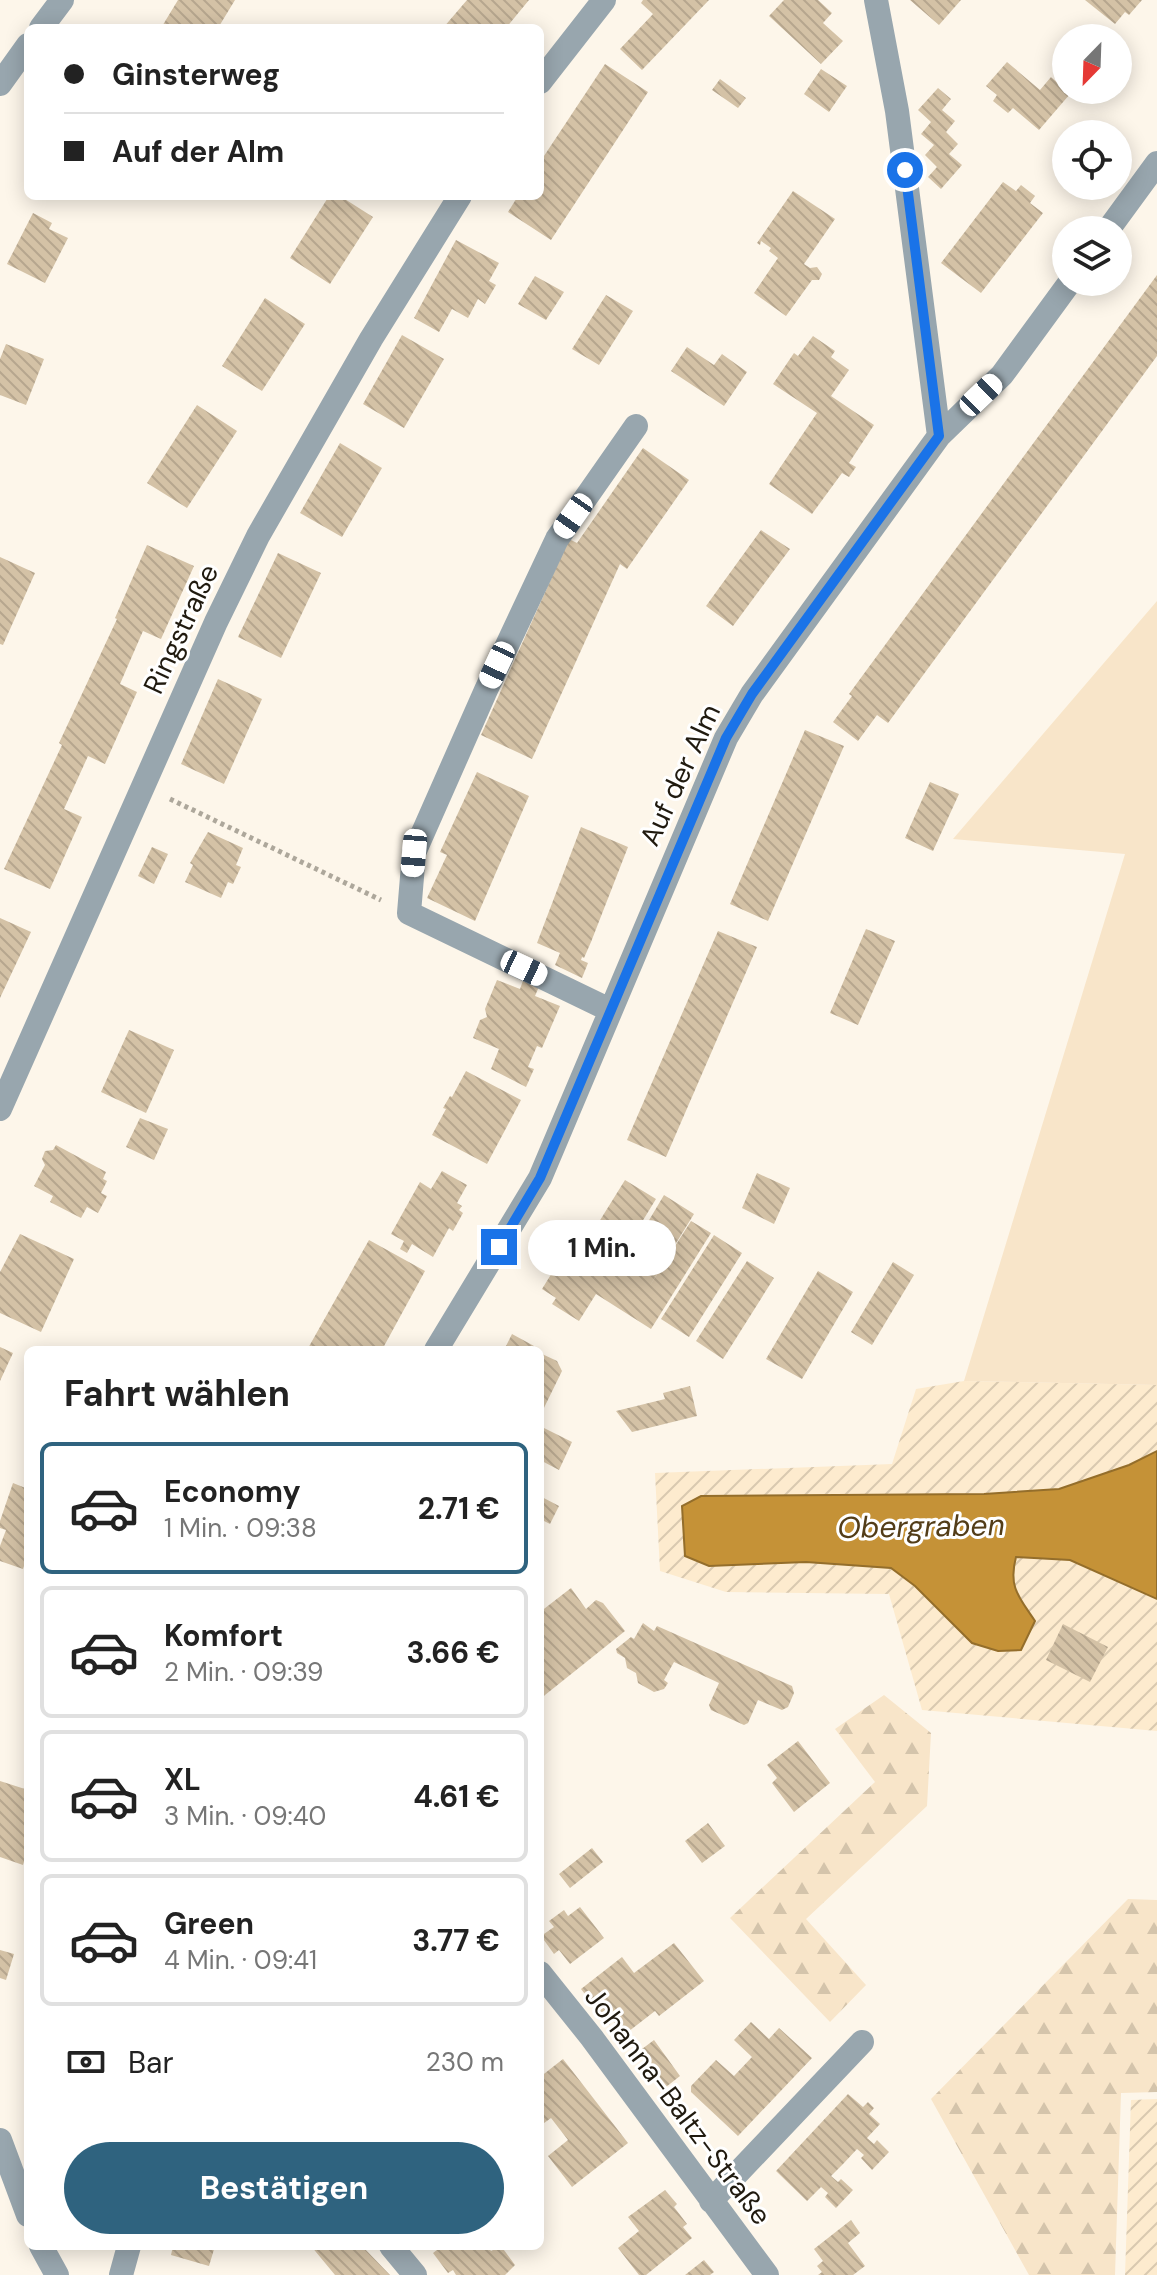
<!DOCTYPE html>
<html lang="de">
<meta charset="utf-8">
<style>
:root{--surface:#fff;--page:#f6f6f6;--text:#222;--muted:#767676;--line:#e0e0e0;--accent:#2f637f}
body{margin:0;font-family:"DM Sans",sans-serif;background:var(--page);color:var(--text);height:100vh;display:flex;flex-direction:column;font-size:30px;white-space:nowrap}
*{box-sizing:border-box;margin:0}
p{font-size:26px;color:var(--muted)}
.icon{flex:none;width:44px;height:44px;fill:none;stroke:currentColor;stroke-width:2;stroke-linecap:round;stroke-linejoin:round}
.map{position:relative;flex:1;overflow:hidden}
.drawer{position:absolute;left:24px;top:1346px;width:520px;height:904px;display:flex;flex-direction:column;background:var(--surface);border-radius:12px;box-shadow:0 4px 20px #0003}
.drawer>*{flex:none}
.hud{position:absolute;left:24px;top:24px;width:520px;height:176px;border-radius:12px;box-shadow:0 4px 20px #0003;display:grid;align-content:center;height:176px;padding:0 40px;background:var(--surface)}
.needle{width:52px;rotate:203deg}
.fabs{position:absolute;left:1052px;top:24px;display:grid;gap:16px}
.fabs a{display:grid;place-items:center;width:80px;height:80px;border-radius:50%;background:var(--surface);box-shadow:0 4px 20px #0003;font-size:40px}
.end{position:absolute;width:36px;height:36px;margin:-18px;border:10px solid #1a73e8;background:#fff;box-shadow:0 0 0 4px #fff}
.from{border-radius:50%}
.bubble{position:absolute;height:56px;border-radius:28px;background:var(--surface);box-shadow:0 4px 20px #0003;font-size:26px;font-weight:700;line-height:56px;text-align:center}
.car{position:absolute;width:24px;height:48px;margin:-24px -12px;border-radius:10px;box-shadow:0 0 6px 2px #0007;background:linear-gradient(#fff 24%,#345 0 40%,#fff 0 76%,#345 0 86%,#fff 0)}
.hud b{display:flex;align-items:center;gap:28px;height:76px;font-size:30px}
.hud b+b{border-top:2px solid var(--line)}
.hud i{width:20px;height:20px;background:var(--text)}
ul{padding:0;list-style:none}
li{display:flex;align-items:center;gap:24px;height:132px;margin:0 16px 12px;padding:0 24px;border:4px solid var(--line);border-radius:12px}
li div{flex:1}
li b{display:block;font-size:30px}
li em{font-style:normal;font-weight:700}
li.current{border-color:var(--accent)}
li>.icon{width:72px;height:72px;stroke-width:1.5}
h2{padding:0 40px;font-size:36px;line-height:96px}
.pay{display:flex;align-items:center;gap:20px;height:88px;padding:0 40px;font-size:30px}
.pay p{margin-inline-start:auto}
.primary-button{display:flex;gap:16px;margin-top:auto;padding:16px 40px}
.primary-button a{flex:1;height:92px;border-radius:48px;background:var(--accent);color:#fff;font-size:32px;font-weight:700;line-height:92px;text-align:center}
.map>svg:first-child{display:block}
.industrial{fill:url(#industrial-furrows)}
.green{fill:#f8e5c9}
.forest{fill:url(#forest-firs)}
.water{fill:#c59237;stroke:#946e2b;stroke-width:2}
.building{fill:url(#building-back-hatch)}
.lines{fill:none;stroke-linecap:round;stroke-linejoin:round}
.path{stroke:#ada79b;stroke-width:5;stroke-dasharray:4 4;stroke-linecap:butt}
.minor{stroke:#98a6ae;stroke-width:24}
.route{stroke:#1a73e8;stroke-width:10}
.labels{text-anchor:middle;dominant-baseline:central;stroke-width:6;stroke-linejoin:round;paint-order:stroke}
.street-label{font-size:28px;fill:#201a0f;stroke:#fff}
.water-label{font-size:30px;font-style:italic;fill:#533d18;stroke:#fff}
</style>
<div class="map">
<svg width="1157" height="2275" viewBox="0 0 1157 2275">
<defs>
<pattern id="industrial-furrows" width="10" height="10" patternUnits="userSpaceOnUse" patternTransform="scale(2)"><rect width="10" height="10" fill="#fdebce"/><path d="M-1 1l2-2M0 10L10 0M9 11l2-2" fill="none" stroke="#d9c9b0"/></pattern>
<pattern id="forest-firs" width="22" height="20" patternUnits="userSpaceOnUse" patternTransform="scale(2)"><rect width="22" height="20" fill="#f8e5c9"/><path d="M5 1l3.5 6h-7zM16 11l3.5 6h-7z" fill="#d4c4ab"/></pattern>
<pattern id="building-back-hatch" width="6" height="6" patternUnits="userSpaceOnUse" patternTransform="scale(2)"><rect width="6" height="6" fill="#d4c2a6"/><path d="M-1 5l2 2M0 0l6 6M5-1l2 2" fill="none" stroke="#b6a68e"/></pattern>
</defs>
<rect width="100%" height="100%" fill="#fdf6ea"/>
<path class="industrial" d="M964,1381L1157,1385V1731L922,1710L889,1594L726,1592L660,1571L655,1473L892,1464L916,1389Z
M1157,2099V2275H1125L1131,2100Z"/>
<path class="green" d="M1157,601V1385L964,1381L1125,854L953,839Z"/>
<path class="forest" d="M884,1695L931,1733L927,1806L806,1919L866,1985L830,2022L730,1918L875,1782L835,1729Z
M1128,1899L1157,1900V2092L1121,2093L1115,2275H1029L931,2099Z"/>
<path class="water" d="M1157,1451V1599L1070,1560L1016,1557C1008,1587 1019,1597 1035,1621L1021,1650L998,1651L972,1643L915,1586L891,1568L806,1562L709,1566L685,1556L682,1506L701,1496L984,1494L1059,1489L1129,1465Z"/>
<path class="building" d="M178,0H235L218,28H161Z
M467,0H529L506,28H443Z
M643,0H709L642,70L620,49L653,14L641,3Z
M784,0H818L832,13L823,23L843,41L821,64L769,16Z
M910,0H961L939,25Z
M1085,0H1142L1129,15L1125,12L1115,24Z
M1007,62L1040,90L1051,77L1070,94L1039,130L1013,108L1008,113L993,101L997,95L986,86Z
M605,64L648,92L551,240L508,212L518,196H540V162Z
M821,69L847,86L829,112L804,94Z
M720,79L746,98L738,108L712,90Z
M938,88L951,99L942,110L955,121L946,132L958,144L949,154L962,165L941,189L928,177L937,167L925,155L934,145L921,134L931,122L918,110Z
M1003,182L1016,191L1021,185L1035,196L1030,203L1043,213L981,293L941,263Z
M793,191L835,219L804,264L810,268L817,267L822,274L819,280H812L786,316L754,293L778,258L769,251L771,248L761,241L760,245L757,243Z
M329,196H340L373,217L330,284L290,258Z
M33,213L52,223L49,229L68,238L45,283L7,264Z
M456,240L499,263L489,281L496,285L485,304L478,299L468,318L452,309L439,332L414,318Z
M1157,275V356L888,723L877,715L858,741L833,722L852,696L849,694Z
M535,276L564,292L546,320L518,304Z
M606,295L633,311L599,365L572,349Z
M265,298L305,324L262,391L222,366Z
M402,335L444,359L404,428L363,404Z
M813,336L835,351L831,357L849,370L831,396L874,425L849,463L856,467L849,477L842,473L812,514L769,484L817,413L773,384L794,353L798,356Z
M6,344L44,359L26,405L0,395V359Z
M687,347L714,365L722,354L747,372L724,406L671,371Z
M197,405L237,431L187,508L147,483Z
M340,443L382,468L342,537L300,513Z
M643,448L689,480L627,569L620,564L532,759L481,735L569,539L577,543Z
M761,530L790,549L733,626L706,606Z
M147,545L194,566L161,639L143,631L120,684L137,692L105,764L88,756L64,809L82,817L50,889L4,869L62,745L59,743L117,619L115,618Z
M278,553L321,573L281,658L238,637Z
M0,557L35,573L3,645L0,644Z
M218,679L262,699L224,784L181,764Z
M805,730L844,746L768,921L730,904Z
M477,772L529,796L475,921L427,898L447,855L440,852Z
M930,782L959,794L933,851L905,838Z
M581,827L628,847L591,942L584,958L582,957L581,960L588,963L582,978L555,965L560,953L537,943Z
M208,832L243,848L236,865L241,867L233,884L228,882L221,898L185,882L193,865L190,863Z
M152,847L168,854L154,884L138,876Z
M0,918L31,932L0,998Z
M866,929L895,941L858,1025L830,1013Z
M718,931L757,947L666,1157L627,1140Z
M524,978L540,984L535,996L560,1006L542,1048L537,1046L528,1067L534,1069L526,1087L491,1069L499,1049L473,1038L480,1020L487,1017L485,1009L497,980L520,989Z
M129,1030L174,1050L146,1113L101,1092Z
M466,1071L521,1100L487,1164L432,1135L446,1109L443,1108L450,1096L452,1097Z
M140,1118L168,1129L154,1160L126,1147Z
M56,1145L106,1172L103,1179L107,1181L101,1193L107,1196L98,1213L87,1207L81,1218L50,1202L53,1196L34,1186L45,1165L42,1159L45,1151L53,1150Z
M442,1171L467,1185L457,1203L462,1206L459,1210L463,1213L453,1231L449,1228L433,1257L412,1244L407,1253L400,1249L404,1241L391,1234L420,1182L431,1189Z
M757,1173L790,1188L774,1224L742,1208Z
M625,1180L656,1199L615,1266L620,1269L664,1195L694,1214L649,1287L691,1221L711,1233L651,1329L596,1294L579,1321L552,1304L556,1298L542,1289L573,1239L584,1246Z
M20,1234L74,1259L41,1332L0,1313V1272Z
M714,1235L742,1253L689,1337L661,1319Z
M369,1240L425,1271L383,1348L386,1350H307Z
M747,1261L774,1278L723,1359L696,1341Z
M893,1262L914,1275L872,1345L851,1332Z
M818,1271L853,1292L802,1379L766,1359Z
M512,1334L534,1346L533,1350H504Z
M0,1347L13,1353L0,1381Z
M540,1353L557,1361L562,1371L540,1416Z
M690,1386L697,1416L632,1432L616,1411L665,1399L663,1393Z
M540,1426L572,1442L559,1470L540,1460Z
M13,1483L28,1489V1530L26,1536L28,1537V1554L23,1569L0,1561V1546L6,1530L0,1528V1521Z
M540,1496L559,1506L550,1524L540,1519Z
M571,1588L586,1609L596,1600L603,1603L625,1631L540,1699V1612Z
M643,1623L654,1631L657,1626L792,1686L794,1693L788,1707L782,1710L758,1700L748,1723L744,1725L711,1710L709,1705L719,1683L674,1662L664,1680L668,1683L664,1689L654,1692L638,1683L636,1673L627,1668L625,1658L617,1653L616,1649L631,1637L634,1639Z
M1063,1624L1108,1647L1090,1682L1046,1660Z
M798,1741L830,1783L794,1812L772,1783L777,1778L767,1765Z
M0,1781L28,1790V1848L23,1865L0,1857Z
M708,1823L725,1846L702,1863L685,1841Z
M592,1848L603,1862L570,1888L559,1874Z
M580,1907L604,1938L570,1964L559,1950L554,1954L541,1936L554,1927L549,1921L564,1910L568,1916Z
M674,1943L704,1981L659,2016L655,2011L624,2035L613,2021L609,2025L581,1989L622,1957L634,1973Z
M0,1950L14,1954L6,1980L0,1978Z
M751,2022L769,2039L779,2028L812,2058L738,2136L691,2092V2086L716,2060L734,2076L752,2057L734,2040Z
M654,2040L680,2076L666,2087L638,2052Z
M563,2059L628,2143L572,2187L548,2156L568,2140L551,2118L540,2126V2077Z
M848,2094L863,2107L868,2102L874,2108L869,2114L880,2124L867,2138L874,2144L877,2140L889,2152L872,2170L861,2158L864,2155L857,2149L844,2163L831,2176L838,2182L841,2179L853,2190L836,2208L825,2197L828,2193L821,2187L807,2201L776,2171Z
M665,2190L677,2204L674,2207L687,2224L683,2227L692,2238L646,2275H639L618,2248L639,2231L628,2217Z
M851,2220L860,2233L848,2243L865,2266L853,2275H818L822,2272L817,2266L823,2261L814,2249Z
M173,2246H215L209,2266L171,2255Z
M311,2246H362L390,2275H335Z
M442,2246H487L491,2251L501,2246L515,2265L505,2275H456L453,2270L448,2273L433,2253Z
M704,2260L714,2272L710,2275H685Z"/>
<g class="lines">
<path class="path" d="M170,799L381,900"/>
<path class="minor" d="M876,0L897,111L939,436
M41,28L62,0
M540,82L604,0
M0,84L28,45
M1108,230L1157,163
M610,1010L409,913L414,853L486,690L557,539L636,426
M0,1109L216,622L258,536L371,339L460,196
M436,1350L540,1178L726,738L752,694L939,436L1002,375L1070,282
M540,1973L592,2038L767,2275
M0,2140L28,2215
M711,2201L862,2042
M41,2246L57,2275
M391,2246L415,2275
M121,2275L129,2246"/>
</g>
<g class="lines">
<path class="route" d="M499,1247L540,1178L726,738L752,694L939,436L905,170"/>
</g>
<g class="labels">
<g class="street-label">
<text transform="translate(181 629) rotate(-65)">Ringstraße</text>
<text transform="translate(680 775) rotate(-65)">Auf der Alm</text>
<text transform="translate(678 2106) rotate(53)">Johanna-Baltz-Straße</text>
</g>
<g class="water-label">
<text transform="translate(921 1526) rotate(-1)">Obergraben</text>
</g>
</g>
</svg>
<div class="fabs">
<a><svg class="needle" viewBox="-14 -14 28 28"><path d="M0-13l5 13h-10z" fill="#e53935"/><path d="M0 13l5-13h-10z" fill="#767676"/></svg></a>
<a><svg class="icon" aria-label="locate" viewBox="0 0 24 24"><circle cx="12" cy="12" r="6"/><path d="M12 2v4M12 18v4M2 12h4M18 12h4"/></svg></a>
<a><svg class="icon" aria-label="layers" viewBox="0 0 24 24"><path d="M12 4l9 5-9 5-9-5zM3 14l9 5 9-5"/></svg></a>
</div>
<i class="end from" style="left:905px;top:170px"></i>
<i class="end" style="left:499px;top:1247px"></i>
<div class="bubble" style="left:528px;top:1220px;width:148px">1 Min.</div>
<i class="car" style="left:981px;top:395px;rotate:46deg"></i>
<i class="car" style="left:573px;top:516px;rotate:215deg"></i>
<i class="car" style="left:497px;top:665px;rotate:205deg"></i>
<i class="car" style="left:414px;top:853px;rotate:185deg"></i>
<i class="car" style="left:524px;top:968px;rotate:115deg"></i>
<div class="hud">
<b><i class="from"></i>Ginsterweg</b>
<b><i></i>Auf der Alm</b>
</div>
<section class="drawer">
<h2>Fahrt wählen</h2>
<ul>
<li class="current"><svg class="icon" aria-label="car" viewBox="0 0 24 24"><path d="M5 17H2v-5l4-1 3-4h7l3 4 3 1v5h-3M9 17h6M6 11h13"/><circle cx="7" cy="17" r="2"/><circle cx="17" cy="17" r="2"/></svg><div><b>Economy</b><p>1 Min. · 09:38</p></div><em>2.71 €</em></li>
<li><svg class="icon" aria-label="car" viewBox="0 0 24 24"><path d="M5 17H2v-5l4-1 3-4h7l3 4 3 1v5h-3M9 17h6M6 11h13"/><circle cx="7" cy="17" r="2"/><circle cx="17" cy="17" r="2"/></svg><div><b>Komfort</b><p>2 Min. · 09:39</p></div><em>3.66 €</em></li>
<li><svg class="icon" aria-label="car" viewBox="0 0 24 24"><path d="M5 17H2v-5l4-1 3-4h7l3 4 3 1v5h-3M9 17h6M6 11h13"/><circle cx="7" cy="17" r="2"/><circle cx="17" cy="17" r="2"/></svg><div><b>XL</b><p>3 Min. · 09:40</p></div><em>4.61 €</em></li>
<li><svg class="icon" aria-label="car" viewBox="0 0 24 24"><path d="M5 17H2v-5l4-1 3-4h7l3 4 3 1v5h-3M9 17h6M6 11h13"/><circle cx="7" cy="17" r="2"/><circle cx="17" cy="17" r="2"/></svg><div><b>Green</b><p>4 Min. · 09:41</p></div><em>3.77 €</em></li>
</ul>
<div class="pay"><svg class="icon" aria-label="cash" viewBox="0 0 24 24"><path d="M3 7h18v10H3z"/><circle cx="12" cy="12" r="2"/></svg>Bar<p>230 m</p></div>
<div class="primary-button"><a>Bestätigen</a></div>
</section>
</div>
